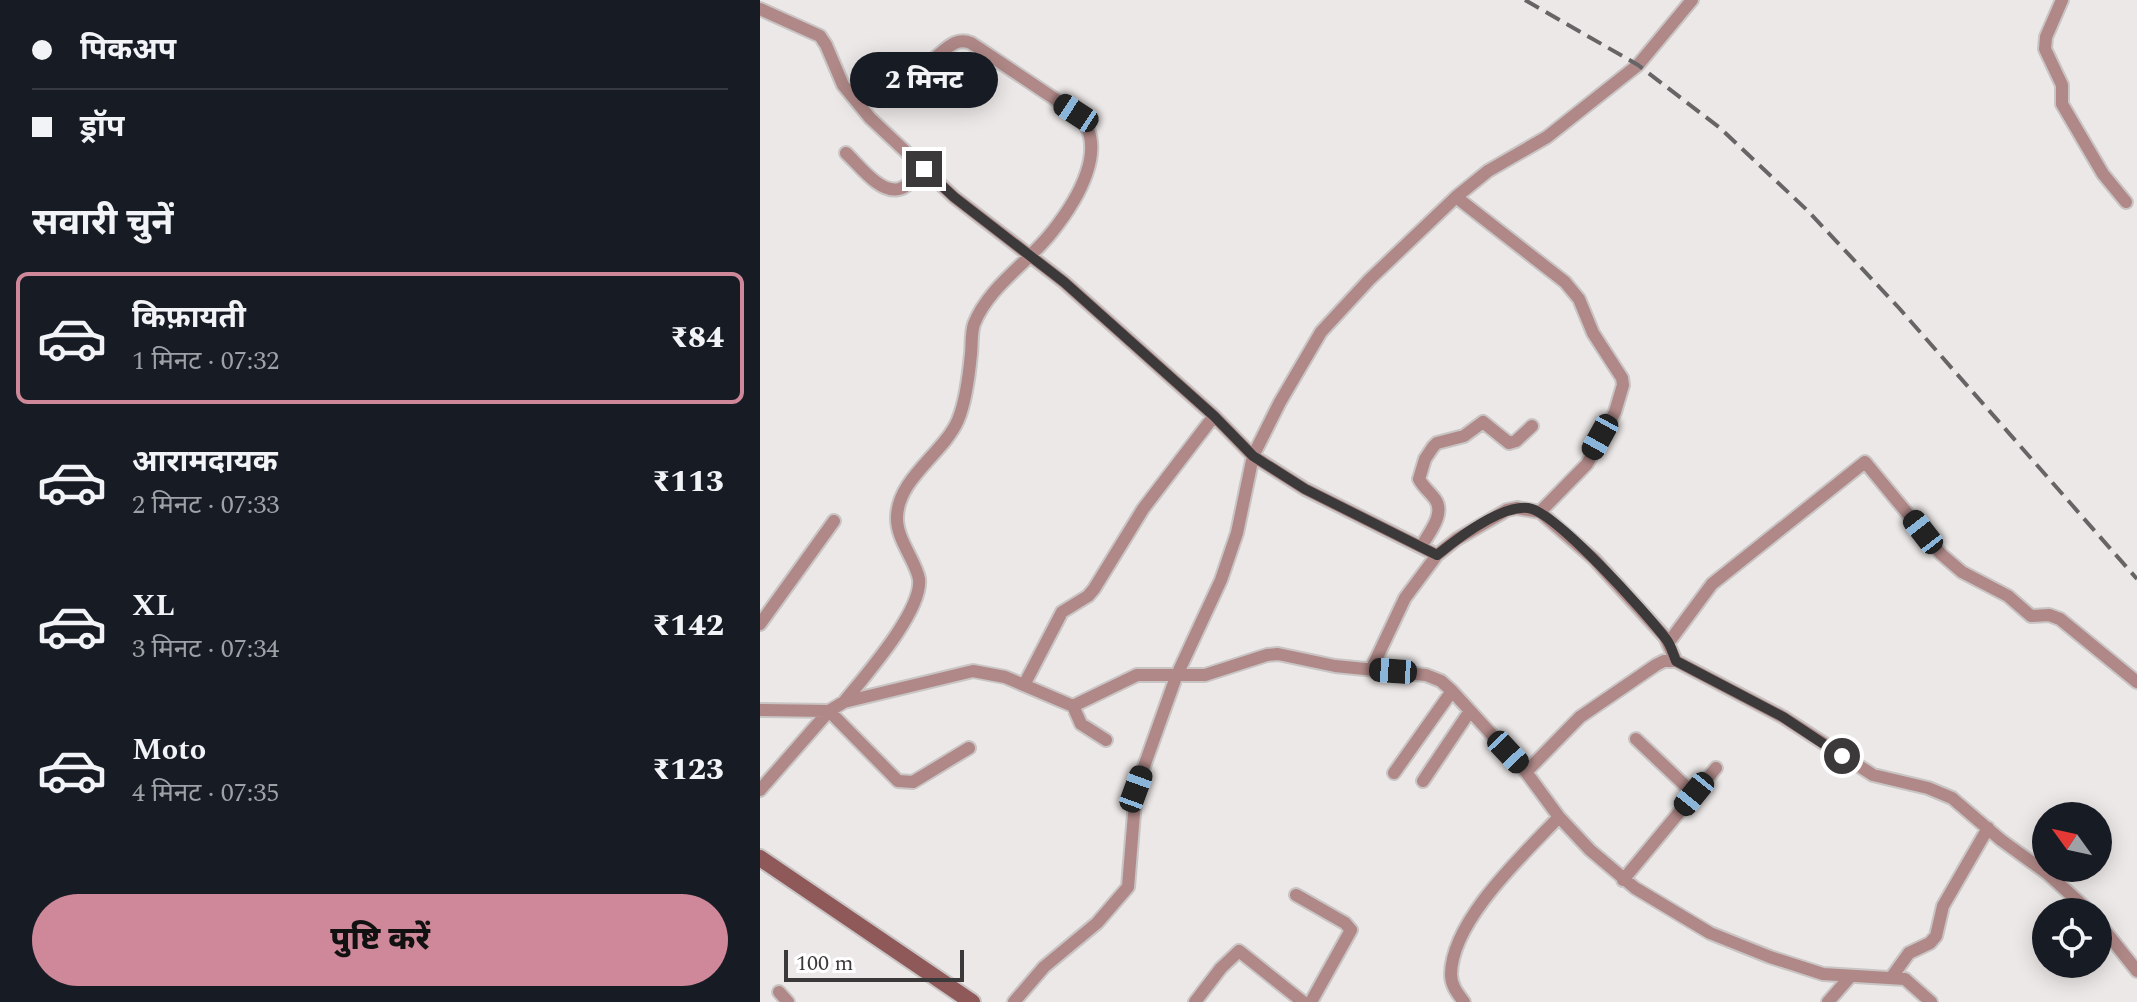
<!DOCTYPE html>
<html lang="hi">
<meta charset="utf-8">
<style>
:root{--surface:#171b24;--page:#242831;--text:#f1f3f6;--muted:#9ea1a6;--line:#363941;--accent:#ce889a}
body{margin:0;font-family:Spectral,"Noto Sans Devanagari",serif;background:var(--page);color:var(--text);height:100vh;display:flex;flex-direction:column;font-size:30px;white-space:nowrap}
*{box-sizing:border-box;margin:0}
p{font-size:26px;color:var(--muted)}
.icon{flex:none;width:44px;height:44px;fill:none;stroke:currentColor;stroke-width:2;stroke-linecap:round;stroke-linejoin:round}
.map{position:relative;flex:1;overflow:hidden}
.details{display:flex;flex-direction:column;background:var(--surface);width:760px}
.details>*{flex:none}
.banner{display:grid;align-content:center;height:176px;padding:0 32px;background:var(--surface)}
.needle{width:52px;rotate:303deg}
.buttons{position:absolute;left:1272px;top:802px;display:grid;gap:16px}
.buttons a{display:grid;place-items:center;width:80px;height:80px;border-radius:50%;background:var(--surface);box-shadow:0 4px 20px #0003;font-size:40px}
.scale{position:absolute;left:24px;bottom:20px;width:180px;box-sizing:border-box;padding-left:8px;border:4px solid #3b3939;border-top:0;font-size:22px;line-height:28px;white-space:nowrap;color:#3b3939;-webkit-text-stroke:6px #fff;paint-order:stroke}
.end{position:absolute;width:36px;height:36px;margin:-18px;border:10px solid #3b3939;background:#fff;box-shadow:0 0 0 4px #fff}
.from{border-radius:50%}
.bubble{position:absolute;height:56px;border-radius:28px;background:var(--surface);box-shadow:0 4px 20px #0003;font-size:26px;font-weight:800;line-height:56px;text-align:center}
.car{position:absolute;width:24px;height:48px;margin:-24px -12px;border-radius:10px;box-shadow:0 0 6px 2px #0007;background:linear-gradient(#222 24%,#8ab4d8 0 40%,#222 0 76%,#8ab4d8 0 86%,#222 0)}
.banner b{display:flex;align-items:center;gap:28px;height:76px;font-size:30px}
.banner b+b{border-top:2px solid var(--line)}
.banner i{width:20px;height:20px;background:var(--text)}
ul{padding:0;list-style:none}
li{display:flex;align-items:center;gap:24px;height:132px;margin:0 16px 12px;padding:0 16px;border:4px solid transparent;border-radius:12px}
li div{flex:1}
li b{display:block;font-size:30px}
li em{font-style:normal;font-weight:800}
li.current{border-color:var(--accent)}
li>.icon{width:72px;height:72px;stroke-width:1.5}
h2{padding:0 32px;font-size:36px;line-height:96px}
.cta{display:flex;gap:16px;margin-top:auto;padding:16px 32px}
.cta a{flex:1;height:92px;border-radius:48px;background:var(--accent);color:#111;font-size:32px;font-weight:800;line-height:92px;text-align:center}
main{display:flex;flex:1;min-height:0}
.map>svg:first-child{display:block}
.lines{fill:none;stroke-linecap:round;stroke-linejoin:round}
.street-casing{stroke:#c9c5c5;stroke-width:16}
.secondary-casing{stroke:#c9c5c5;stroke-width:20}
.street{stroke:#af8887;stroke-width:12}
.secondary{stroke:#8f5859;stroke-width:16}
.rail{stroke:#666464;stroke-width:4;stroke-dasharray:16 8;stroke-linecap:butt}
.route{stroke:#3b3939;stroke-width:10}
</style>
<main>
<section class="details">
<div class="banner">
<b><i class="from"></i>पिकअप</b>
<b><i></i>ड्रॉप</b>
</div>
<h2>सवारी चुनें</h2>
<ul>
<li class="current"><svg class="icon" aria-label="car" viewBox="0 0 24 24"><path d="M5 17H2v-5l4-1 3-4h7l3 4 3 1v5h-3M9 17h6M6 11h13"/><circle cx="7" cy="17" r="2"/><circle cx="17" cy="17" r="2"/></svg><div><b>किफ़ायती</b><p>1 मिनट · 07:32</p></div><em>₹84</em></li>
<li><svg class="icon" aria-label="car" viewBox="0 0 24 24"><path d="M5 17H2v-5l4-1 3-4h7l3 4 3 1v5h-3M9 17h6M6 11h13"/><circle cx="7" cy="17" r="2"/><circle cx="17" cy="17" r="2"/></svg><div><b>आरामदायक</b><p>2 मिनट · 07:33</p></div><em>₹113</em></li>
<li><svg class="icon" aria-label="car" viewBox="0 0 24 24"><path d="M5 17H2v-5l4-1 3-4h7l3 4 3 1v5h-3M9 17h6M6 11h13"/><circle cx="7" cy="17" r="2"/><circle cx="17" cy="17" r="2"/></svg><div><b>XL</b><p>3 मिनट · 07:34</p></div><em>₹142</em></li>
<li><svg class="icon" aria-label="car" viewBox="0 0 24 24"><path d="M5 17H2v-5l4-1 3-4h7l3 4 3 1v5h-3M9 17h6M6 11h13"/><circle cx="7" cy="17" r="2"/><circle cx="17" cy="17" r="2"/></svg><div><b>Moto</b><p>4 मिनट · 07:35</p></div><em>₹123</em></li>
</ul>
<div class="cta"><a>पुष्टि करें</a></div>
</section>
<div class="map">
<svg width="1377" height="1002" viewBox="0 0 1377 1002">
<rect width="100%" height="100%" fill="#ede8e8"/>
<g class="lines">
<g class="street-casing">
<path id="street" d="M1302,0L1286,37L1285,49L1302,85V104L1343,174L1366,202
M0,9L60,36L66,45L83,85L110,118L194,197L304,282L454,416L493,456L545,489L677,555
M86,153C99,165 120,194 139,189C148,187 157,175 164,169
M696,197L805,282L819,299L833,333L862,378L863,385L855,412L827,464L780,512
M661,547C668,534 686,514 675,499C670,492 663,487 659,479L665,459L673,447L677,443L704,436L723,422L749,443L756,441L772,426
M0,624L74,521
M909,642L952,584L1105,462L1181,554L1202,572L1248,596L1271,616L1289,615L1300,619L1377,682
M611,670L645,598L677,555L697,539L747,510L757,508L780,512L834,559L905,637L916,661
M264,685L302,612L328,596L334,589L383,509L454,416
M84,702C103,678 163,611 159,579C156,561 136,539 137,517C138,478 184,453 198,420C206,401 209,375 211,354C212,345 211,333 214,324C229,286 268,263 292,232C316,202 352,145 316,113L211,43C196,37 187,48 176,57
M313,706L321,724L346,740
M0,710L69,711L84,702L213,671L245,677L313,706L377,675H445L507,655L518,654L575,666L666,675L681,681L692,691L766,772L799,817L830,850L875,888L950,933L1010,957L1063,974L1145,979L1171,1002
M876,739L934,794
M766,772L820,717L896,665L904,661H916L1023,717L1113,775L1168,788L1192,798L1241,840L1288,874L1330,912
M634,773L692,691
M663,781L710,711
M0,790L69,711L138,781L153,782L209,748
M863,880L956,768
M536,895L585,923L591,930L551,1002
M1338,922L1377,971
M1131,978L1149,953L1170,943L1176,936L1183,906L1228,828
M19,992L28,1002
M254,1002L284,967L337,923L368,887L376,789L416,677L461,580L477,533L493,456L520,402L561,332L609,280L696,197L728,171L787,137L878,65L932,0
M435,1002L461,968L479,951L543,1002
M704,1002C698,994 691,986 691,974C692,920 764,854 799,817
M1068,1002L1089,978"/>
</g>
<g class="secondary-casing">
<path id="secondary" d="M0,858L212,1002"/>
</g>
<use href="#street" class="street"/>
<use href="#secondary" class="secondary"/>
<path class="rail" d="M765,0L878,65L960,128L1048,211L1139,308L1377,579"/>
</g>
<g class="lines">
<path class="route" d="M164,169L194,197L304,282L454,416L493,456L545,489L677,555C698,538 741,505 768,508C795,511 887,614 906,639C911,645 913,654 916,661L1023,717L1082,756"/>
</g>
</svg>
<div class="buttons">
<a><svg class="needle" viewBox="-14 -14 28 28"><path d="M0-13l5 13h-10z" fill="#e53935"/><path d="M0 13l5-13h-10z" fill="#9ea1a6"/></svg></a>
<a><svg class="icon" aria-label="locate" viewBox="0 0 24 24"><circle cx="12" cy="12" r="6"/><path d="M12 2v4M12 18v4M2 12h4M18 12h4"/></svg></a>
</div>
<div class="scale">100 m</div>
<i class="end from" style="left:1082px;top:756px"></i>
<i class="end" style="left:164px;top:169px"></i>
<div class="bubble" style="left:90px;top:52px;width:148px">2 मिनट</div>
<i class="car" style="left:316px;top:113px;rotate:303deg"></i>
<i class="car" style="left:840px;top:437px;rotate:209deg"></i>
<i class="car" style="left:1163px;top:532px;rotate:322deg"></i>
<i class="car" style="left:633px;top:671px;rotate:274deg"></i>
<i class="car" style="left:748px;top:752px;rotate:137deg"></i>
<i class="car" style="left:376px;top:789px;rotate:20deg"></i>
<i class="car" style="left:934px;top:794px;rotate:219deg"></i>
</div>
</main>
